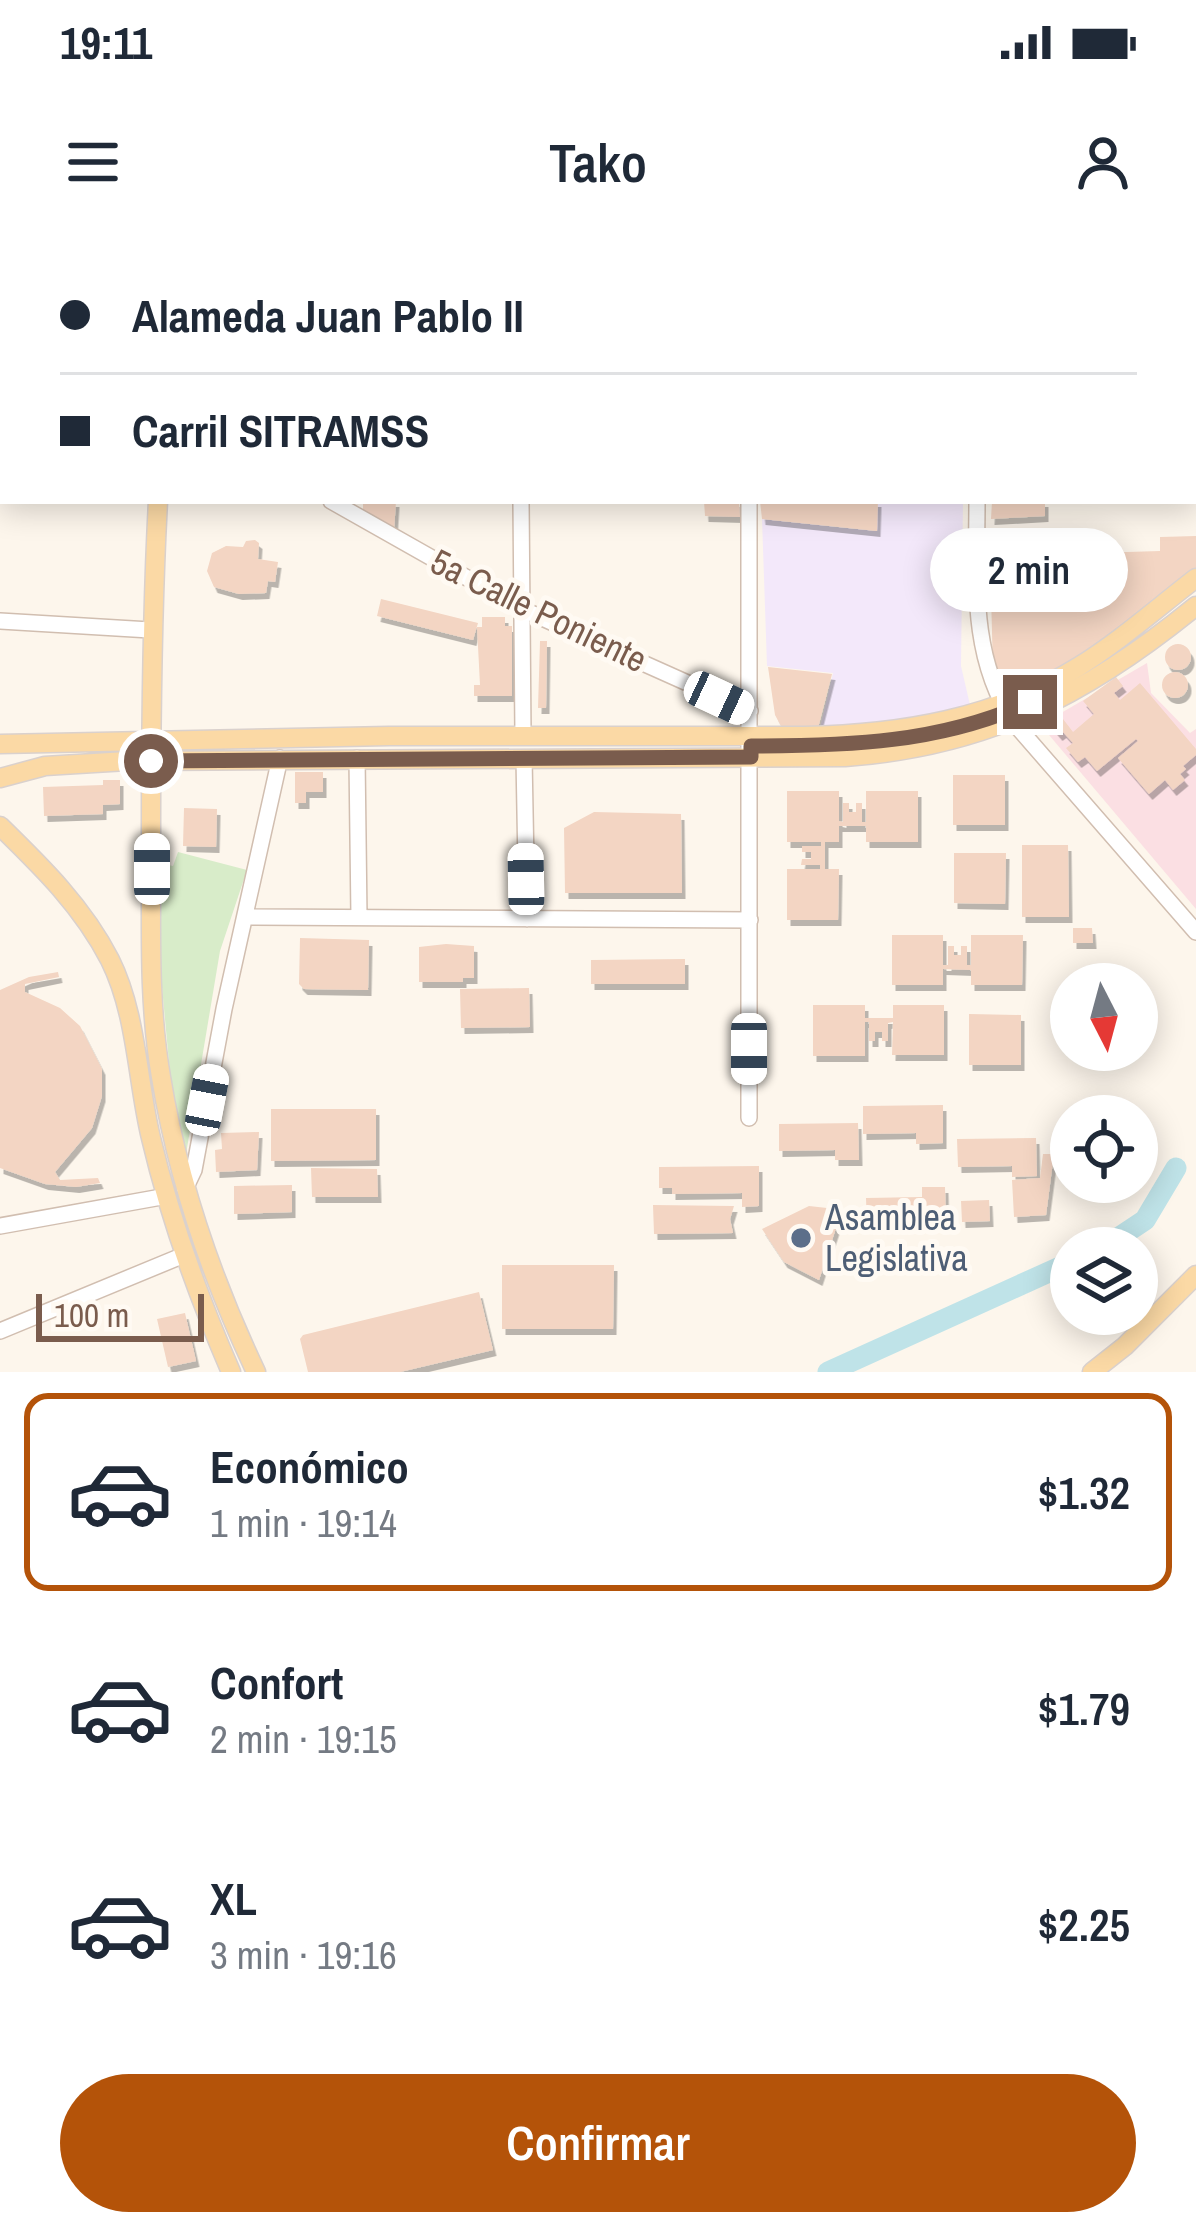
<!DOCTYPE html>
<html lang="es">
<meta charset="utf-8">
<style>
:root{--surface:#fff;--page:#f2f2f3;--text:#1f2937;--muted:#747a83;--line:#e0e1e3;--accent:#b45309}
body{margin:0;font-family:"Archivo Narrow",sans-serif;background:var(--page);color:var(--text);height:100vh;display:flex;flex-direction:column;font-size:45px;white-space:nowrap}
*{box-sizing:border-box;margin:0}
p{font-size:39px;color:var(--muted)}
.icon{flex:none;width:66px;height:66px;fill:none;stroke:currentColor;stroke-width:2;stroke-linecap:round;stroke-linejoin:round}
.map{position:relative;height:1132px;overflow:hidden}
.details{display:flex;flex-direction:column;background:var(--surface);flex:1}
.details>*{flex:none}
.top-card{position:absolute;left:0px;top:0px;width:1197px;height:264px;box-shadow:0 6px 30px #0003;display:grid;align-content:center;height:264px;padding:0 60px;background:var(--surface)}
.needle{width:78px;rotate:174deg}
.controls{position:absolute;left:1050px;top:723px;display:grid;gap:24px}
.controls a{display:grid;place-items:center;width:108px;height:108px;border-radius:50%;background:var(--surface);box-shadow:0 6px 30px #0003;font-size:60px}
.scale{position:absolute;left:36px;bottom:30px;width:168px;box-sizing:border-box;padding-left:12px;border:6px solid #7a5c4d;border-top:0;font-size:33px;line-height:42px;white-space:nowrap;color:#7a5c4d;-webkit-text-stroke:9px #fffaf3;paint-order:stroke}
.end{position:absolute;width:54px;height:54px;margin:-27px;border:15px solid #7a5c4d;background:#fff;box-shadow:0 0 0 6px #fff}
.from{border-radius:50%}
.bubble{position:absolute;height:84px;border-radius:42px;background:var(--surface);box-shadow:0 6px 30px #0003;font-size:39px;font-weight:600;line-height:84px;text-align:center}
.car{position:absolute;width:36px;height:72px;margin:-36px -18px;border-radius:15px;box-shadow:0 0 9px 3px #0007;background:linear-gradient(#fff 24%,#345 0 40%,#fff 0 76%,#345 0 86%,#fff 0)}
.top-card b{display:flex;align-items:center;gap:42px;height:114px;font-size:45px}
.top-card b+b{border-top:3px solid var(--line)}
.top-card i{width:30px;height:30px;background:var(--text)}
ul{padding:21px 0 0;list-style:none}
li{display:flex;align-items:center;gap:36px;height:198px;margin:0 24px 18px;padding:0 36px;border:6px solid transparent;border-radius:24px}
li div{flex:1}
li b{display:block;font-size:45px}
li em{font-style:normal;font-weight:600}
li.selected{border-color:var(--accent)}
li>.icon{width:108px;height:108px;stroke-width:1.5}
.button{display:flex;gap:24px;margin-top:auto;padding:24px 60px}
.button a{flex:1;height:138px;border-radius:72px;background:var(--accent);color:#fff;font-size:48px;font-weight:600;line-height:138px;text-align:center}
.status{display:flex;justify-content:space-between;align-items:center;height:84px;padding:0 60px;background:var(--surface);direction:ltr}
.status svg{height:33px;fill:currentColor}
header{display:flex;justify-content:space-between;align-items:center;height:156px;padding:0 60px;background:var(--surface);font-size:54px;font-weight:600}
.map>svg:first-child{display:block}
.education{fill:#f3e8fa}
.medical{fill:#fbdfe3}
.green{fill:#d8ecc9}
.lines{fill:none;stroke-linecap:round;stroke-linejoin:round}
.river{stroke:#bfe3e8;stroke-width:21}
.building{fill:#f3d5c3;filter:url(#shadow)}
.minor-casing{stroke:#d1beb0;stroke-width:18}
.major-casing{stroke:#dad1cd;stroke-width:21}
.minor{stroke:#fff;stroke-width:15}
.major{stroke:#fbd9a5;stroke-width:18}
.route{stroke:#7a5c4d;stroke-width:15}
.service-dot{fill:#5c6f8a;stroke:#fffaf3;stroke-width:4.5}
.labels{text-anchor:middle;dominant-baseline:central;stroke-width:10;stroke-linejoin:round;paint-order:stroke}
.street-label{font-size:36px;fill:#7a5c4d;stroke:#fffaf3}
.service-label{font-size:36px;fill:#4e5e75;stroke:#fffaf3;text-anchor:start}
</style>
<div class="status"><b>19:11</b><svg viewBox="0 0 49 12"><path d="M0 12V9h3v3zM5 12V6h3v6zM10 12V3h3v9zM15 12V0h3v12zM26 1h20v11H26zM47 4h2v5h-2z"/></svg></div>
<header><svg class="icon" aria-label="menu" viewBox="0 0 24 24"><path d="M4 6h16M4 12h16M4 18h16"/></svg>Tako<svg class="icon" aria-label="person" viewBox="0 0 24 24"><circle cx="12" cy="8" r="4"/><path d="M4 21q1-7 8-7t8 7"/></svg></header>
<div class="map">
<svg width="1196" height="1132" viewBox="0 0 1196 1132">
<defs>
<filter id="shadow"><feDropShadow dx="3.5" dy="6" stdDeviation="0" flood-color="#0004"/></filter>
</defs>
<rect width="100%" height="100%" fill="#fdf6ec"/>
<path class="education" d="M878,261H963L961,426L970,465L907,481L820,488L833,433L767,426L762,279L876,291Z"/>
<path class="medical" d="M1147,423L1151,453L1190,493L1196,489V669L1044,489L1049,480Z"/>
<path class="green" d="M178,612L247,630L220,711L184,926L175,887L157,693L158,652L168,625L173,626Z"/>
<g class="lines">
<path class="river" d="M1103,1008L1145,980L1176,928
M828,1132L1071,1022"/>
</g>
<path class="building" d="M363,261H396L394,291L363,271Z
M704,261H739L740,277L705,276Z
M760,261H878L877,291L762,279Z
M992,261H1045V276L991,279Z
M1196,296V329L1122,389L1075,422L1008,454L1000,447L993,431L990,316L1160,311V297Z
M255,300L259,303L258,319L278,322L275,342L268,341L266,353L239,354L214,347L207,331L212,313L226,306L243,307L246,301Z
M381,359L478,383L473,400L377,376Z
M482,377H505V386H512V456H474V445H480L477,387H482Z
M540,401H547L546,468H538Z
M1165 417a13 13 0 1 1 26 0a13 13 0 1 1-26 0Z
M768,427L832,434L818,488L781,486L775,475Z
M1162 445a13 13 0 1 1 26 0a13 13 0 1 1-26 0Z
M1116,437L1123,446L1114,453L1120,460L1140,443L1196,509V515L1183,526L1186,529L1180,534L1185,540L1173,550L1165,540L1149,554L1118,518L1138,501L1136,499L1097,531L1085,517L1078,522L1066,508L1073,503L1063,492L1059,495L1053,488L1063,479L1073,492L1094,474L1083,461Z
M295,532H323V552H306V563H295Z
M953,535H1005V585H953Z
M103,540H120V564L103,565V574L44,576L43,547L103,545Z
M787,551H839V581L843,582V563H849V572H856V563H862V582H866V551H918V602H866V586H839V602H825V629H839L838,680H787V629H820V625H801L802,619H811V612H802V606H821V602H787Z
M184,568L217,569L216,607L183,606Z
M594,572L681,574L682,653H565L564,588Z
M1022,605H1068L1069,677H1022Z
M954,613H1006L1005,664L954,663Z
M1073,688H1092L1093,703H1073Z
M892,695H943V725H948V706H954V715H961V706H967V725H971V695H1023L1022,745H971V730L943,729V745H892Z
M300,698L369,700L368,750L304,749L299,744Z
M446,704L474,706V738H463V742H419V707Z
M685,719V744H591V720Z
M58,732L59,737L25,744V752L60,768L80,786L102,829V856L92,888L55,932L60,940L98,938L100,943L76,947L45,944L0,928V750L29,737Z
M529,748L530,787L461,788L460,749Z
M813,765H865V778H893V765H944V815H892L893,782L888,783V801H882V792H875V801H869V782H865V816H813Z
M969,774L1021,775V825H969Z
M943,865V903L916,904V893L863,894V866Z
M271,869H376V920L271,921Z
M858,883L859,920H835V910L779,911V884Z
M259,892L257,930L216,932L215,910L222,909L221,893Z
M1036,898L1037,936L1012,937V926L958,927L957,899Z
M1043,914H1054L1046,975L1014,977L1012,940L1040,938Z
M759,926V966L742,967V953L672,954V948H659V927Z
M311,928L377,929L378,957H312Z
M292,945V972L234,974V946Z
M922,947H945L946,985L867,986L866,958L922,957Z
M989,960L990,981L962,982L961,961Z
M653,965L734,966L730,979L733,993L654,994Z
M809,966L827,968L838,982L819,1040L784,1022L762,989Z
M502,1025H614L613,1089H502Z
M479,1052L493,1110L400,1132H308L300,1099L303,1095Z
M185,1073L196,1121L168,1127L157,1079Z"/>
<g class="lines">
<g class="minor-casing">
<path id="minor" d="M347,0V3
M520,0V3
M975,0V3
M746,3V0
M0,218H3
M1194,233H1196
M331,261L522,369L750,471
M521,261L523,495
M977,261C977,338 969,416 1014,483L1196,692
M0,381L150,390
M357,518L359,677
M524,518L527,679
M247,677L750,680
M749,878V261
M185,949L194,930L224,769L280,518
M0,986L167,956
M0,1091L184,1015"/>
</g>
<g class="major-casing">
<path id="major" d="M56,0L334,3
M1194,22H1196
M158,261C152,371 151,480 151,590C152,672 147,756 161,837C178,941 211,1037 256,1132
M0,504L389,496H804C901,494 994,479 1078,427C1120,401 1157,368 1196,338
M0,538L45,526L127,521L845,517C987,507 1087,455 1196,366
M0,586C42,627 83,667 110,720C137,774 137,840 151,898C170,979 198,1056 231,1132
M1092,1132L1125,1106L1196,1035"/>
</g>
<use href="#minor" class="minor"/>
<use href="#major" class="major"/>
</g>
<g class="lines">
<path class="route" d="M151,521L751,517V506C847,506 941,503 1030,462"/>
</g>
<circle class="service-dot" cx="801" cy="998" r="12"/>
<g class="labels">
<g class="street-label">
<text transform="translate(539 370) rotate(26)">5a Calle Poniente</text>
</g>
<g class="service-label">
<text x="825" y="977">Asamblea<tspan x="825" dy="41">Legislativa</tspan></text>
</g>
</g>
</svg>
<div class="controls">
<a><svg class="needle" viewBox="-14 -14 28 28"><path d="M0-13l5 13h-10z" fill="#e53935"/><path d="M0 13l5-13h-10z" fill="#747a83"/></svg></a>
<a><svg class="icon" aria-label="locate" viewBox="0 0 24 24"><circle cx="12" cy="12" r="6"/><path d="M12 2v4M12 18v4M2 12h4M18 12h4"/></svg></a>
<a><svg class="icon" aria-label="layers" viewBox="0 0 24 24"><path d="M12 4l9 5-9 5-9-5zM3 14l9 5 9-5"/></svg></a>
</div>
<div class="scale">100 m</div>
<i class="end from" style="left:151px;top:521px"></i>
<i class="end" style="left:1030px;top:462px"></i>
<div class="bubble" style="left:930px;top:288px;width:198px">2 min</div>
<i class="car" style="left:719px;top:458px;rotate:115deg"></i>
<i class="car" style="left:152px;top:629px;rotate:0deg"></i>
<i class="car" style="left:526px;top:639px;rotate:359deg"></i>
<i class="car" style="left:749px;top:809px;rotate:180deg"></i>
<i class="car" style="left:207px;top:860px;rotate:11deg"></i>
<div class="top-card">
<b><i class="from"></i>Alameda Juan Pablo II</b>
<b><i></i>Carril SITRAMSS</b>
</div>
</div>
<section class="details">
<ul>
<li class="selected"><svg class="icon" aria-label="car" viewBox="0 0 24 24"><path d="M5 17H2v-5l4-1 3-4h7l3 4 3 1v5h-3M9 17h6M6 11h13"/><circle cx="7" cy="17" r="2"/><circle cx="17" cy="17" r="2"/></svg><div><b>Económico</b><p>1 min · 19:14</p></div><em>$1.32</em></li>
<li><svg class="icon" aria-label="car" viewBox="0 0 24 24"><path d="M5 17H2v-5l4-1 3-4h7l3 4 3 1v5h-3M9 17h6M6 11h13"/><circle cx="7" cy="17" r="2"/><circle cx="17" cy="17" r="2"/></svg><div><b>Confort</b><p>2 min · 19:15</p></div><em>$1.79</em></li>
<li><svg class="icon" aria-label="car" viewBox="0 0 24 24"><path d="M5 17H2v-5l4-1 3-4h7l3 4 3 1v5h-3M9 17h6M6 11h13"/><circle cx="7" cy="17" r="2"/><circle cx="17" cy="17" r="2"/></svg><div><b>XL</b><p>3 min · 19:16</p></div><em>$2.25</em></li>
</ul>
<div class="button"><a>Confirmar</a></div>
</section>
